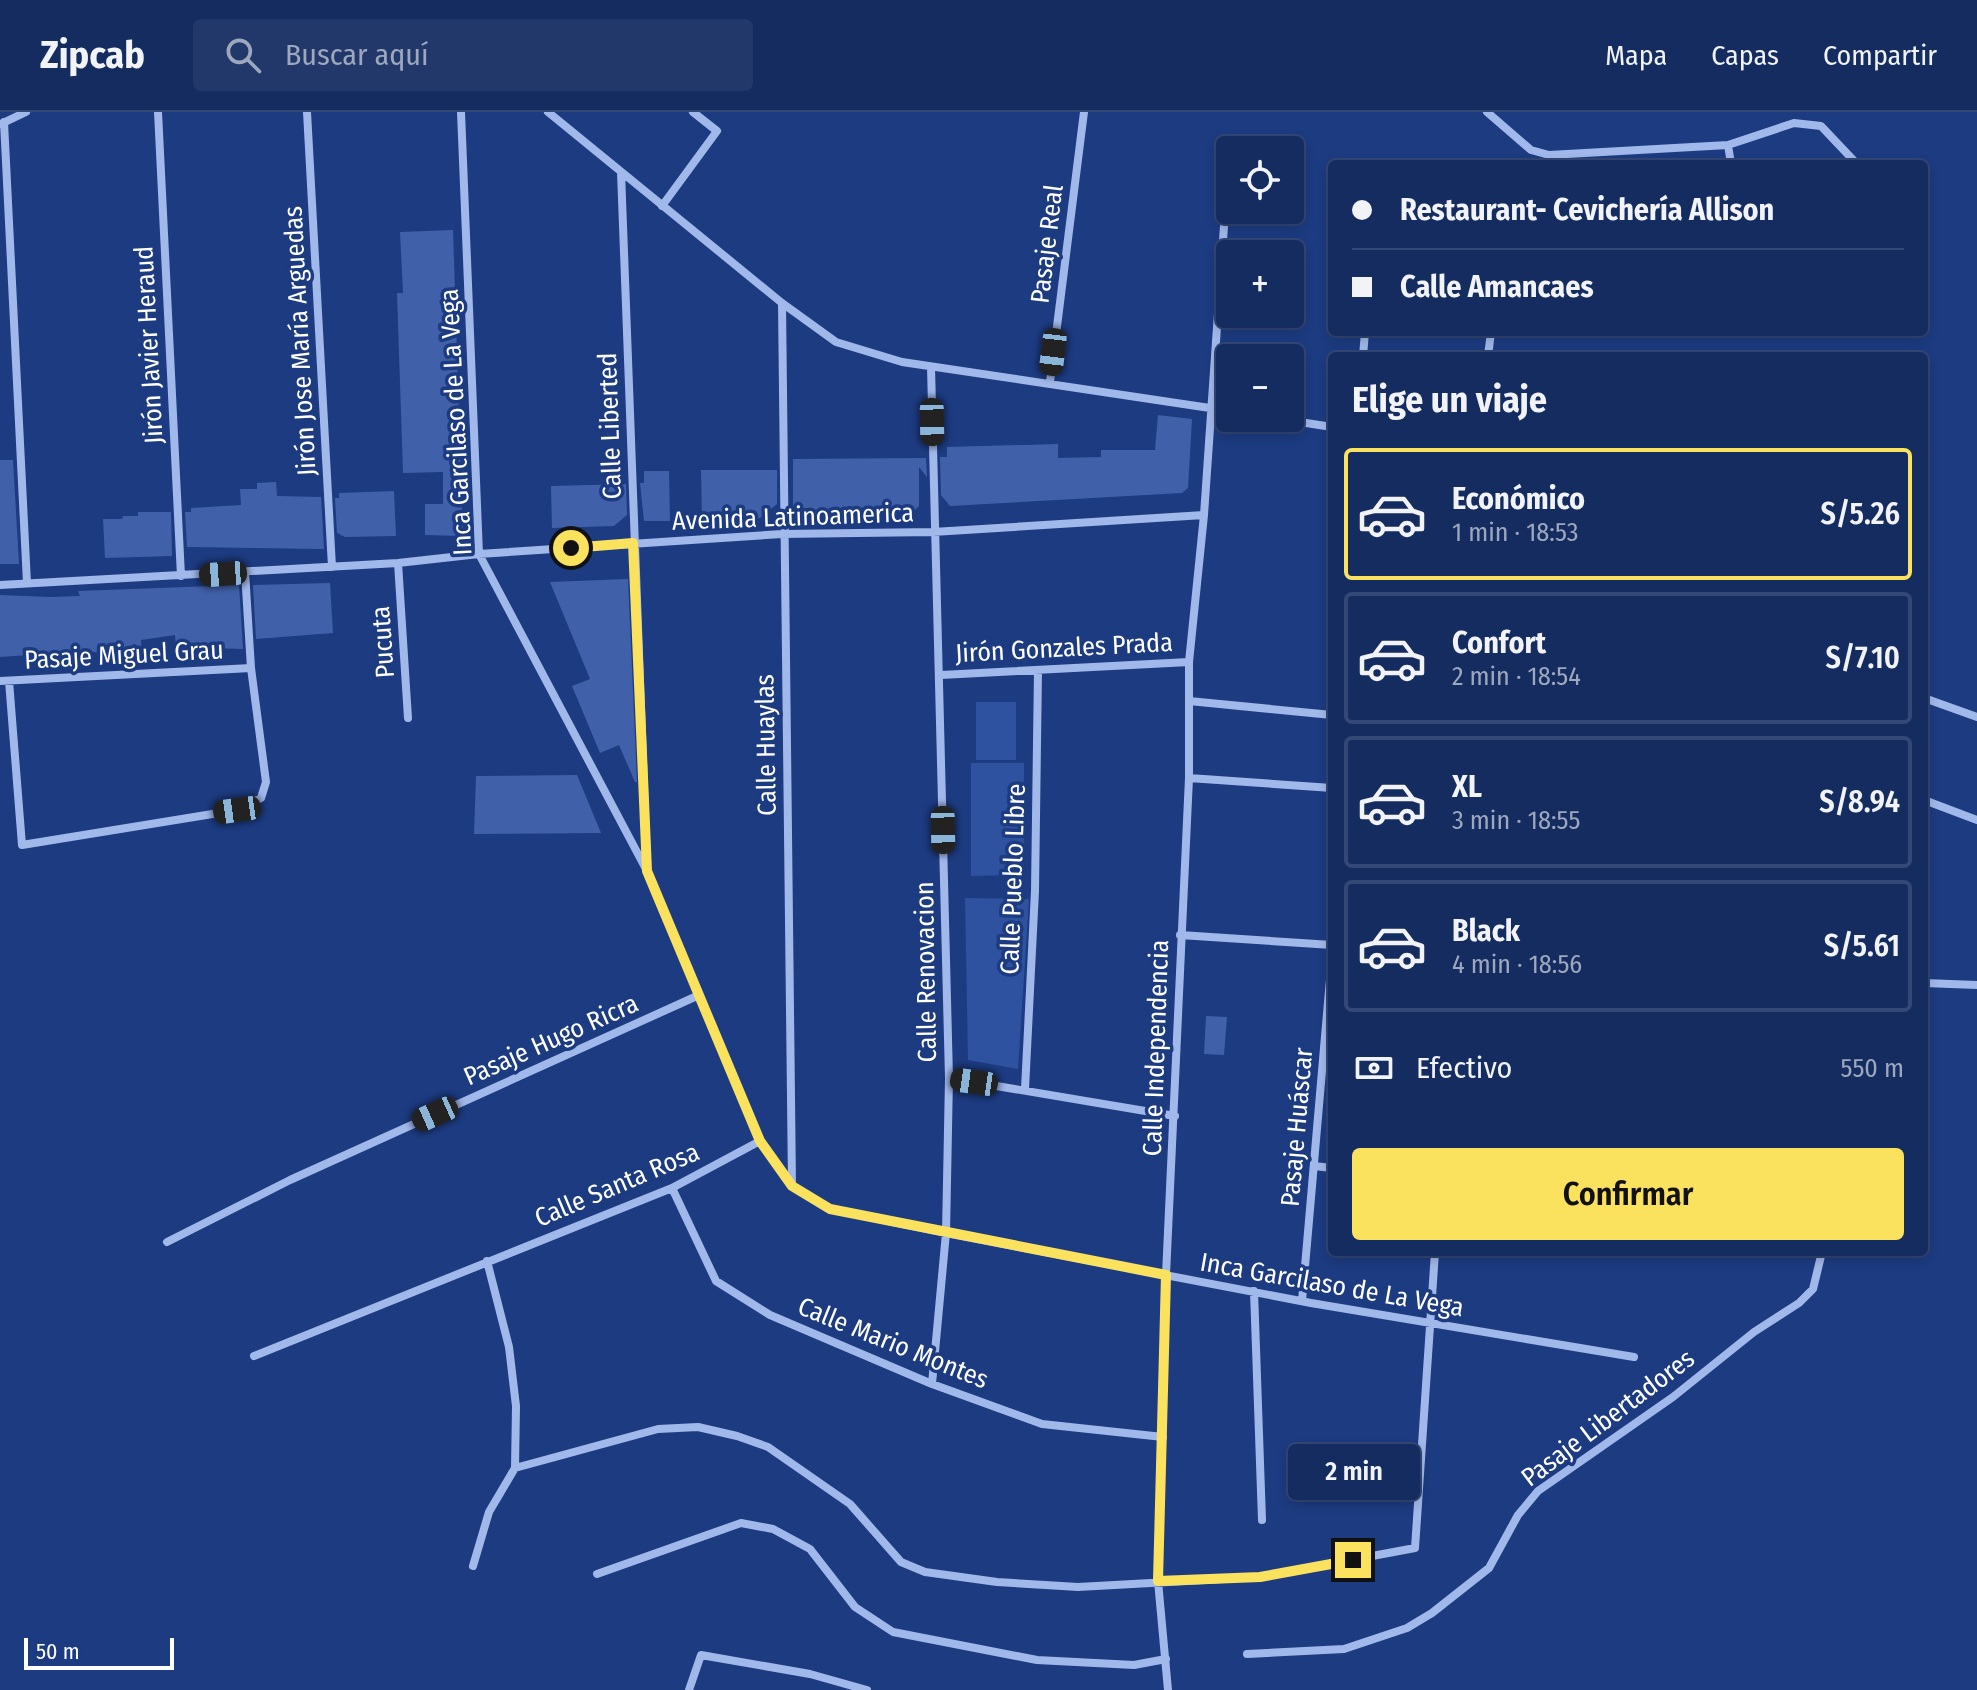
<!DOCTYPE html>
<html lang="es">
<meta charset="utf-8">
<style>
:root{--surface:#152c61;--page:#22386a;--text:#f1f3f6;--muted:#9da7bd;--line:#344876;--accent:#fae25f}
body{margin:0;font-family:"Fira Sans Condensed",sans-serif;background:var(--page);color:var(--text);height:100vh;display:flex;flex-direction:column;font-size:30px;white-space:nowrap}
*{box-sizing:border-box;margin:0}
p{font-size:26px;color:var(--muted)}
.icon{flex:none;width:44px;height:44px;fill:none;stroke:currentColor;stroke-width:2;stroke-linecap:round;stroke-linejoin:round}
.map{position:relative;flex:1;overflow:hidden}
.details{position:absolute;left:1328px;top:240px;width:600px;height:904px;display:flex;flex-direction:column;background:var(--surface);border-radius:8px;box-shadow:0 4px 12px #0003,0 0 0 2px var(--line)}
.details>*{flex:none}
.hud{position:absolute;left:1328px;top:48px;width:600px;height:176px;border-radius:8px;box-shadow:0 4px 12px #0003,0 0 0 2px var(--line);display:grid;align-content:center;height:176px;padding:0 24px;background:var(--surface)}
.tools{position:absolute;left:1216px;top:24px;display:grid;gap:16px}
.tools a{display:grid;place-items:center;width:88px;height:88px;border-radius:8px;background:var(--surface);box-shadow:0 4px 12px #0003,0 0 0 2px var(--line);font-size:40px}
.scale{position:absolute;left:24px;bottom:20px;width:150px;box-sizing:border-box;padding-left:8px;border:4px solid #fff;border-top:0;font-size:22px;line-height:28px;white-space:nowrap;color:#fff;-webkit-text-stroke:6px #1c3b81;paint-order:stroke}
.end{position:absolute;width:36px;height:36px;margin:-18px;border:10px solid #fae25f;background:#111;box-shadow:0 0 0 4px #111}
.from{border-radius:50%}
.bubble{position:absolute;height:56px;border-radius:8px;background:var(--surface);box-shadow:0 4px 12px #0003,0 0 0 2px var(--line);font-size:26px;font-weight:600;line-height:56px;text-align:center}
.car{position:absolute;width:24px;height:48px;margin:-24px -12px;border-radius:10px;box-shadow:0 0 6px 2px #0007;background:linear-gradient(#222 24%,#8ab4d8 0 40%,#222 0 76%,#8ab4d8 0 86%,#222 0)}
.hud b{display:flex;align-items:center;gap:28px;height:76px;font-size:30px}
.hud b+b{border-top:2px solid var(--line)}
.hud i{width:20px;height:20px;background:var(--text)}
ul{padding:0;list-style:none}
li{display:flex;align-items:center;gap:24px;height:132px;margin:0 16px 12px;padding:0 8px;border:4px solid var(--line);border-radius:8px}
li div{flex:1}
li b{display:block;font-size:30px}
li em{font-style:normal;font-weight:600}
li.on{border-color:var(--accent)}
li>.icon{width:72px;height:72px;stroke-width:1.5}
h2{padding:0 24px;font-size:36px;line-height:96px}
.pay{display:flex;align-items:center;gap:20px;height:88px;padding:0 24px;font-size:30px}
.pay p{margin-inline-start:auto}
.primary-button{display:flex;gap:16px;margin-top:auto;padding:16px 24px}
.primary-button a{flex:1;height:92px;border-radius:8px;background:var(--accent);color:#111;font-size:32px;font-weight:600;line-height:92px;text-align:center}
header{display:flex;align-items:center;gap:48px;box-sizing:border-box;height:112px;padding:0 40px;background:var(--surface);border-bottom:2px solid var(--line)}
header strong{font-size:38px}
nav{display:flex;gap:44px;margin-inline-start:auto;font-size:28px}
.search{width:560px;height:72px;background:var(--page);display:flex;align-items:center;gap:20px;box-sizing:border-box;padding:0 28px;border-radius:8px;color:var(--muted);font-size:30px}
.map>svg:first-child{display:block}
.green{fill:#2f52a0}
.building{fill:#4061a9}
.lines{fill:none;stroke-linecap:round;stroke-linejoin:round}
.street{stroke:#a1b8ea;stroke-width:8}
.route{stroke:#fae25f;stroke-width:10}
.labels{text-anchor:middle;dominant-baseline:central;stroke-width:7;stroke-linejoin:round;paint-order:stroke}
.street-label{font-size:26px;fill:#fff;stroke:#1c3b81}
</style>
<header>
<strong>Zipcab</strong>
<div class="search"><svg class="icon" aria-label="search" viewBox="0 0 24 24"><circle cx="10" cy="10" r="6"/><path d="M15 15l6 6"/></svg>Buscar aquí</div>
<nav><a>Mapa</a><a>Capas</a><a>Compartir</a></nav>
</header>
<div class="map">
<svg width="1977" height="1578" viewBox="0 0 1977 1578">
<rect width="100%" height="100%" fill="#1c3b81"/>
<path class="green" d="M976,590H1016V648H976Z
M971,651H1024V763L971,764Z
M965,786L1029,787L1018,957L968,948Z"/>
<path class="building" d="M453,118L463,424L425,423V392H443V360L403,361L397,181H403L400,120Z
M1158,303L1192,307L1188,376L1182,381L950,394L941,383L940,345H947V335L1058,332V346L1101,345V338H1155Z
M926,346L927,365L919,355V394L914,399L793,401V347Z
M0,348H13L19,452H0Z
M701,358H777V392L760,406L702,407Z
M644,359H669L670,409H644L640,371H644Z
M276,370L277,384L321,385L324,437L187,435L185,400H191V396L241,393L240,377H257V371Z
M626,372L627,403L614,414L552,416L551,374Z
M394,379L396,424L345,425L337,421L335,386H339V381Z
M138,400H171L172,444L105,446L103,407H122L123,404H138Z
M628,467L637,670H635L619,633L600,641L572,574L590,567L550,470Z
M330,471L333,521L256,527L253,473Z
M239,473L243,537L176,535L175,523L141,528L142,545L84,539L0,545V483L50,485L80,484L78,479Z
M577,663L601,721L474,722L476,664Z
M1206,904L1227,905L1224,943L1204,942Z"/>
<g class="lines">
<path class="street" d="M158,0L181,464
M307,0L332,455
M461,0L479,442L647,759L760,1029L792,1074L830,1097L946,1121L1311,1191L1634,1245
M548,0L782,191L836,230L902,250L1230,299
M1487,0L1531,38L1549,43L1728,33L1794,11L1821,14L1857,52
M4,10L27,471
M1,12L26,0
M1728,33L1731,52
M621,60L647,755
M662,94L717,19L693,0
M782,191L792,1074
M1363,244L1365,220
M1488,244L1491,220
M931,255L949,966L946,1121L932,1272
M1050,270L1084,0
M1274,306L1332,315
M398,451L408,606
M0,473L398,451L479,442L782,422L933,420L1204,403
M941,563L1189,550
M0,569L251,556
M9,569L22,733L237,698L261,686L266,670L251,556L245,460
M1924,586L1977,605
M1189,589L1332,603
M1189,666L1332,676
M1924,688L1977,708
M1180,823L1332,833
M1924,871L1977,873
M949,966L1175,1004
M1025,977L1035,779L1038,558
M1314,1054L1332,1056
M672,1076L716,1169L770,1203L932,1272L1042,1312L1163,1325
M167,1130L290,1068L697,884
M1254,1179L1262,1408
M1302,1189L1332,844
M254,1244L672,1076L760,1029
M515,1356L658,1317L698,1315L737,1324L768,1335L850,1392L901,1450L925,1460L997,1470L1078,1475L1260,1465L1415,1436L1435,1140
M473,1454L489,1400L515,1356L516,1294L509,1235L487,1149
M597,1462L741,1411L773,1417L810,1437L855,1495L893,1520L1037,1548L1134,1553L1166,1547
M1247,1542L1344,1537L1407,1516L1432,1501L1489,1456L1518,1403L1538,1379L1673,1285L1754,1220L1799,1191L1813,1177L1822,1140
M689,1578L701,1543L810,1562L867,1578
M1168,1578L1158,1469L1166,1163L1189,666V550L1204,403L1229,42"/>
</g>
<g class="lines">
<path class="route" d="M571,436L633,431L647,759L760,1029L792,1074L830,1097L1166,1163L1158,1469L1260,1465L1353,1448"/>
</g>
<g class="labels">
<g class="street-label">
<text transform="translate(1047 132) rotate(-83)">Pasaje Real</text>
<text transform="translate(300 229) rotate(-93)">Jirón Jose María Arguedas</text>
<text transform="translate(149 233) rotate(-93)">Jirón Javier Heraud</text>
<text transform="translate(456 310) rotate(-93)">Inca Garcilaso de La Vega</text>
<text transform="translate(610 314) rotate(-92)">Calle Liberted</text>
<text transform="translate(793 405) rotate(-2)">Avenida Latinoamerica</text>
<text transform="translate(383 530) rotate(-94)">Pucuta</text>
<text transform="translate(1064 536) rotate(-3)">Jirón Gonzales Prada</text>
<text transform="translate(124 543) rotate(-3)">Pasaje Miguel Grau</text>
<text transform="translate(766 633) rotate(-91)">Calle Huaylas</text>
<text transform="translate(1013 767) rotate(-88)">Calle Pueblo Libre</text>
<text transform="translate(926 860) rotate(-91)">Calle Renovacion</text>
<text transform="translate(551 928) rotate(-24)">Pasaje Hugo Ricra</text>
<text transform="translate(1156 936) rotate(-88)">Calle Independencia</text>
<text transform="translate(1297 1015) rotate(-85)">Pasaje Huáscar</text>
<text transform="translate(617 1073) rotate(-23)">Calle Santa Rosa</text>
<text transform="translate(1332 1173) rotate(10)">Inca Garcilaso de La Vega</text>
<text transform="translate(893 1231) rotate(22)">Calle Mario Montes</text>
<text transform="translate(1608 1306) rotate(-37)">Pasaje Libertadores</text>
</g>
</g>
</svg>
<div class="tools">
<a><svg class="icon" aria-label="locate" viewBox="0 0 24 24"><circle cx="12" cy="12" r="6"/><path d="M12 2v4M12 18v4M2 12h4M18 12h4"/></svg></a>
<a>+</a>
<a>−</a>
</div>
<div class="scale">50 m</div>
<i class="end from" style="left:571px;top:436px"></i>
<i class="end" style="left:1353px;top:1448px"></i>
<div class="bubble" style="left:1288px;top:1332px;width:132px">2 min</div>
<i class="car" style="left:1053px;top:240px;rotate:187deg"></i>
<i class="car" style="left:932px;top:310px;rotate:179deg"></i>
<i class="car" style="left:223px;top:462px;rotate:266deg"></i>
<i class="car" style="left:237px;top:698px;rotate:262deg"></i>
<i class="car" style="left:943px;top:718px;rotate:179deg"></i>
<i class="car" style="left:974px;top:970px;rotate:278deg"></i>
<i class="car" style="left:435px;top:1002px;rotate:246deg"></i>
<div class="hud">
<b><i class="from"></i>Restaurant- Cevichería Allison</b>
<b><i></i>Calle Amancaes</b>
</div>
<section class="details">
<h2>Elige un viaje</h2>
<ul>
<li class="on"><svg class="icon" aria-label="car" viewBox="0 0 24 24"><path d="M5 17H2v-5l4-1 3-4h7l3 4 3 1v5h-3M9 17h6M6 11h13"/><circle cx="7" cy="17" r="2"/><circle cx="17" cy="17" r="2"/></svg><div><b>Económico</b><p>1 min · 18:53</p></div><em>S/5.26</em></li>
<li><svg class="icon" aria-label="car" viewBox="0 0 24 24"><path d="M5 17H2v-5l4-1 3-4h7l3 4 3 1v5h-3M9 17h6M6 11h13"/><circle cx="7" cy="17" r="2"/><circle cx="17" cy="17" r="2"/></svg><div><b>Confort</b><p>2 min · 18:54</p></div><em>S/7.10</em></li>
<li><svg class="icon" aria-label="car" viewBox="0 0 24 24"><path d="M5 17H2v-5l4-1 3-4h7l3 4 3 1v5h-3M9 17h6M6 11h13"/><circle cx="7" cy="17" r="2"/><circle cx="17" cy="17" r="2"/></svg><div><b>XL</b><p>3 min · 18:55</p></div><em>S/8.94</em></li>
<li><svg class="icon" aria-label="car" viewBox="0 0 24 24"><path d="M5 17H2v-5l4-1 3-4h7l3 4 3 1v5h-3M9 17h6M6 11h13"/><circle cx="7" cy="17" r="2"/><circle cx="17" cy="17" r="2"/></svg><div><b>Black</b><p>4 min · 18:56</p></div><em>S/5.61</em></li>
</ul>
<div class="pay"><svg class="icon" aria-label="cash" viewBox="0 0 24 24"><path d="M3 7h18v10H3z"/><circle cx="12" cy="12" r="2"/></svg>Efectivo<p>550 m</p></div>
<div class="primary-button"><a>Confirmar</a></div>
</section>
</div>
